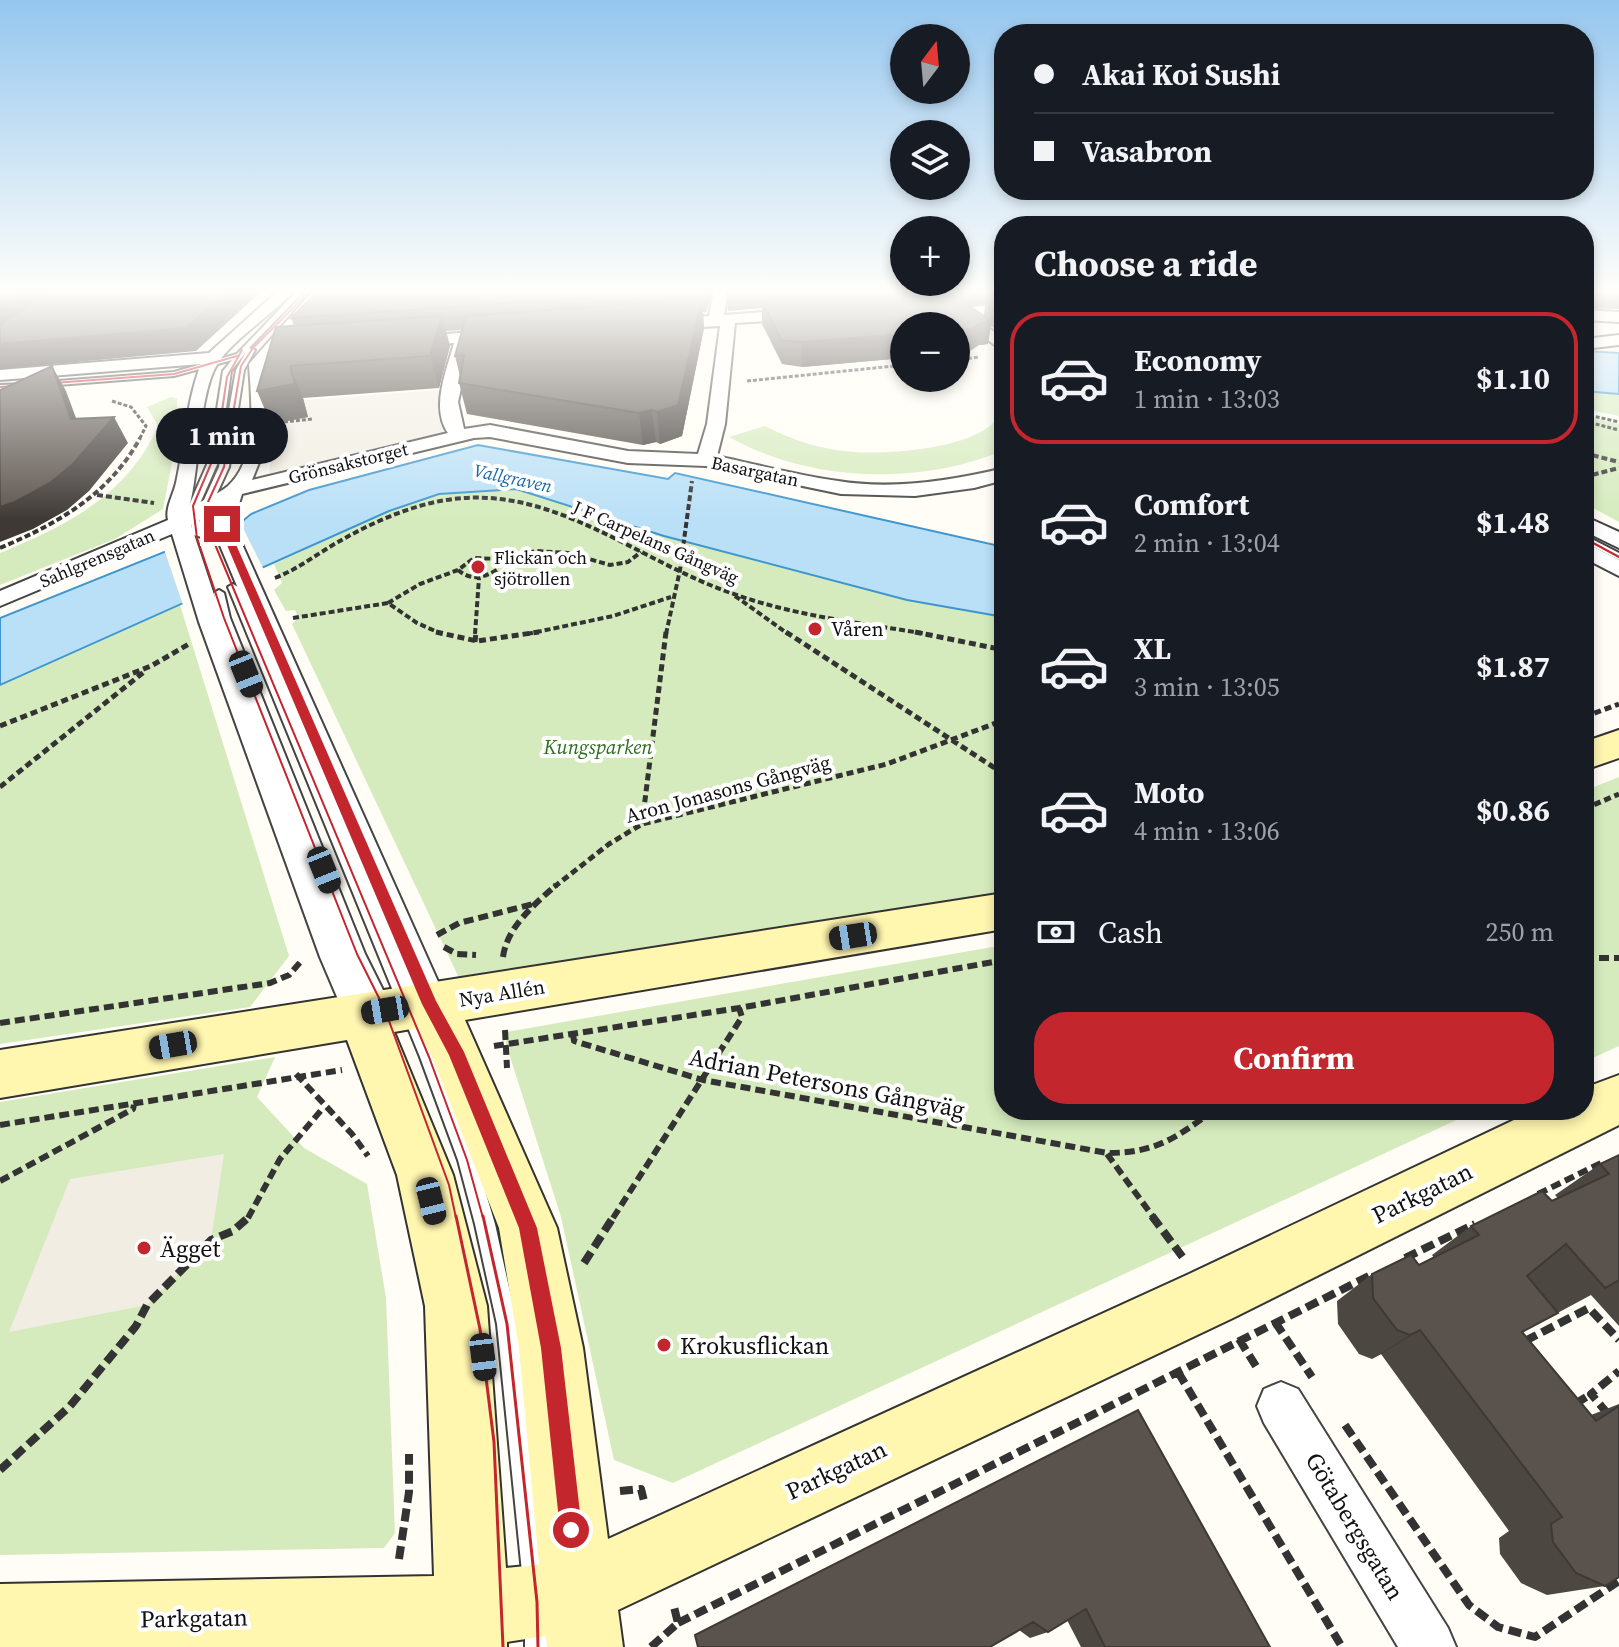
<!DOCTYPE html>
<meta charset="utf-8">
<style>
:root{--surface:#171b24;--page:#20242c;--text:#f1f3f6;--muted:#9ea1a6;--line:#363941;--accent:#c4262e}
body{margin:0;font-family:"Source Serif 4",serif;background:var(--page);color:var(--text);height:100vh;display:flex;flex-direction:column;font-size:30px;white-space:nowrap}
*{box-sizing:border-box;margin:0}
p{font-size:26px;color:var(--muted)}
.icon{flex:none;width:44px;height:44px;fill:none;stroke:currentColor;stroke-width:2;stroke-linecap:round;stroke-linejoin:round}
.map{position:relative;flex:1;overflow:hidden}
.details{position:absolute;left:994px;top:216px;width:600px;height:904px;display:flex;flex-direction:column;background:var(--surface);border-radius:32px;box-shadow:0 4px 12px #0003}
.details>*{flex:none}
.hud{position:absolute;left:994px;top:24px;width:600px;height:176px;border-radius:32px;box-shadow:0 4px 12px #0003;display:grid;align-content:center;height:176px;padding:0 40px;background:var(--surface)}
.needle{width:52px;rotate:16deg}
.buttons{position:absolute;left:890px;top:24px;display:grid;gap:16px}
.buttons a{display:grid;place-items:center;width:80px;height:80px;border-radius:50%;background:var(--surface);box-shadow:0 4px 12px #0003;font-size:40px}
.end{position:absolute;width:36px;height:36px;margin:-18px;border:10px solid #c4262e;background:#fff;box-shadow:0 0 0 4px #fff}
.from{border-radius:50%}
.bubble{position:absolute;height:56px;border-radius:28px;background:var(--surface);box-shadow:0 4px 12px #0003;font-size:26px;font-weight:700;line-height:56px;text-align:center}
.car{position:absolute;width:24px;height:48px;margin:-24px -12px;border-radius:10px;box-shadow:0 0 6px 2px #0007;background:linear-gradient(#222 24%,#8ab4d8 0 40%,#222 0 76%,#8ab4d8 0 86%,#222 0)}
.hud b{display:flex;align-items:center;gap:28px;height:76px;font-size:30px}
.hud b+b{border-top:2px solid var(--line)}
.hud i{width:20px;height:20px;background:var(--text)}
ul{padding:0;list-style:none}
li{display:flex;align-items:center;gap:24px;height:132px;margin:0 16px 12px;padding:0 24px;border:4px solid transparent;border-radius:32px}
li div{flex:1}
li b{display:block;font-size:30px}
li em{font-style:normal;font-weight:700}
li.current{border-color:var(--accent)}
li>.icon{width:72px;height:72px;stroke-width:1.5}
h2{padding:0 40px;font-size:36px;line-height:96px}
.pay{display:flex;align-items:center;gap:20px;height:88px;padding:0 40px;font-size:30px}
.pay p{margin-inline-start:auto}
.cta{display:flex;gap:16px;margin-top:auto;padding:16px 40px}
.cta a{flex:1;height:92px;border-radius:32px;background:var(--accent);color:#fff;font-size:32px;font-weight:700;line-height:92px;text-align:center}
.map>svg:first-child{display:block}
.green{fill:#d5ebbd}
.plaza{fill:#f1ede2}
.water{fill:#b9e0f7;stroke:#3f96cf;stroke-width:2}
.pier{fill:#fffdf5}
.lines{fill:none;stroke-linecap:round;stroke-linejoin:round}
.lane-casing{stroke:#444;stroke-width:4}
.street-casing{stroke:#444;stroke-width:4}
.secondary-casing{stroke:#333;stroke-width:4}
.path-far4{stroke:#333;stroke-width:3;stroke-dasharray:4 2;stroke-linecap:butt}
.path-far3{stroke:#333;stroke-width:4;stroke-dasharray:6 3;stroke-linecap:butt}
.path-far2{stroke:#333;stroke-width:5;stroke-dasharray:7 4;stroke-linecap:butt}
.path-far1{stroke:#333;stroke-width:6;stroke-dasharray:10 5;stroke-linecap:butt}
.path{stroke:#333;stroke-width:8;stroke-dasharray:13 6;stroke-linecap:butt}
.lane{fill:#fff;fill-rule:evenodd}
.street{fill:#fff;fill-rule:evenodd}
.secondary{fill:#fff6b0;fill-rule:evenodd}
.tram-far1{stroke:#c4262e;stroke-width:2}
.tram{stroke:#c4262e;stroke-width:3}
.wall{fill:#4d4742;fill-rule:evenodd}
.shaded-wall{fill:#3f3936}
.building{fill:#5a524d;stroke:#3f3936;stroke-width:2}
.route{fill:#c4262e}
.poi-dot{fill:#c4262e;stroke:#fff;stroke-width:3}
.labels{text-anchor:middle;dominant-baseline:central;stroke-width:8;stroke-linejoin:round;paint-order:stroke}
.far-street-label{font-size:18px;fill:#111;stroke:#fff}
.far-water-label{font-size:18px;font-style:italic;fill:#1768a6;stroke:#fff}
.far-poi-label{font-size:18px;fill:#111;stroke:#fff;text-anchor:start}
.poi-label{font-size:20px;fill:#111;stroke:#fff;text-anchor:start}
.park-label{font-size:20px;font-style:italic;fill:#2f6b1f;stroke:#fff}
.street-label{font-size:20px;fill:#111;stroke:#fff}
.near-street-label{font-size:24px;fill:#111;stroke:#fff}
.near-poi-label{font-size:24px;fill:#111;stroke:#fff;text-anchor:start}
</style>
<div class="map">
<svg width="1619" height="1647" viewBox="0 0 1619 1647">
<rect width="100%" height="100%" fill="#fffdf5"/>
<path class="green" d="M1004,388V450C921,486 808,482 729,437L765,426C793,441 823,450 855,452C887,455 1025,448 999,389Z
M1584,391L1619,394V416L1584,409Z
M171,397L177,399C179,437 170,472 163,509L115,539L0,585V553C66,526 128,495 158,426L147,407Z
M1584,416L1619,424V522L1584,503Z
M516,489C677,540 838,588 1004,617V900L467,995L292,624L298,618L295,610L286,611L274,590L282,583L274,564L389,511L439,494Z
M180,605L289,956L250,1007L0,1044V685Z
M1619,777V1046L1584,1062V791Z
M1004,945V1110H1478L673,1483L614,1460L561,1217L506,1044V1032Z
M275,1057L257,1097L304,1148L367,1184L386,1298L395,1533L384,1548L0,1555V1102Z"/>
<path class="plaza" d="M449,389L443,435L305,470L269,473L279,402Z
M224,1154L211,1240L147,1305L9,1332L70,1179Z"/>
<path class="water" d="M1584,351L1619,353V394L1584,391Z
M478,445L668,479L675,473L1004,547V617L907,600L664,536L516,489L439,494L389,511L0,685V618L244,520L251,514L309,490Z"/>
<path class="pier" d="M238,518L265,572L184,608L164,549Z"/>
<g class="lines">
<g class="lane-casing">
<path id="lane" d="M298,290H305L249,348L255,350L244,370L229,467L213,502L214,530L209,533L204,530L203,502L219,467L236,370L246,352L231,371L219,460L198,508L202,537L193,535L188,508L209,460L223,371L232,360L174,376L45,386L41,384L45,382L174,372L237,354Z
M27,384L28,386L24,388L0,389V385Z
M1584,535L1619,553V560L1584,542Z
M233,584L238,587L438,1057L476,1160L495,1224L517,1324L547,1582L544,1591L535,1594L526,1591L523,1582L497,1324L475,1224L458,1160L420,1057L228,587Z
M219,590L224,593L230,618L365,954L392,1008L390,1013L384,1015L378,1013L349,954L218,618L214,593Z
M537,1607L546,1610L549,1619L551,1647H525V1619L528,1610Z"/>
</g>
<g class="street-casing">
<path id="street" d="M279,290H294C274,314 233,339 218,363C198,393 200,469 189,508C201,501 217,495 228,486C259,458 251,400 249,364L314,290H329L265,365L268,440L252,480L448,433C430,407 447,370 454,343L406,347L398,342L406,337L498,330L504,332V338L471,342L458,402L464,429L490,425L628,451L698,454L707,424L720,326L662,329L654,324L662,319L709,316L714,290H728L724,315L801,309L809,314L801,319L735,323L725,424L717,456C757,465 797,475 838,481C893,490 951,481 1004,468V480L974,488L915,496L841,494L706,466L628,463L490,437L474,438L242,494L233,524L448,1004L442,1015L430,1019L418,1015L412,1004L211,524L214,511L191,525L223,622L354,957L380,1014L375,1025L362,1029L349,1025L320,957L199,622L172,534L0,606V591L168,520C165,508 173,496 176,483C185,443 186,403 201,364L0,380V370L209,353Z
M959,307L1004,339V352L954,315V309Z
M1584,310L1619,312V322L1584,320Z
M1619,335V345L1584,349V339Z
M1584,516L1619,532V548L1584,531Z
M1584,542L1619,560V576L1584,558Z
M1281,1382L1298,1389L1448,1628L1456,1647H1398L1264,1423L1257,1406L1264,1389Z"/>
</g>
<g class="secondary-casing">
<path id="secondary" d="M1619,730V758L1584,770V742Z
M1004,893V929L465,1020L557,1228L583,1348L608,1539L1189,1274L1535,1110H1584V1088L1619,1075V1125L1233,1318L618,1610L623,1647H547L546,1636L507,1642V1647H0V1584L434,1576L425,1306L397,1175L347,1040L0,1098V1050ZM417,1028L433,1059L499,1228L519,1348L539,1564L537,1565L506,1568L487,1306L453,1175L394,1032Z"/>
</g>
<path class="path-far4" d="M956,360L979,357
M747,381L904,365
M112,401L131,407L146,426L139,440
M1584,414L1619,422
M1584,421L1619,430
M284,422L312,419"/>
<path class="path-far3" d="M1584,453L1619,462
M1584,477L1619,468
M97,495L154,503
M0,548C57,524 110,494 140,438
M458,570C471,581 483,578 497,570L500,560
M275,578C298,569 317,554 338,542C371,523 409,506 446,500C552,483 636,560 731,593C794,616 861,623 927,634
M735,596L788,634
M388,603L420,584L458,570L474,558L500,559L536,551L568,553L610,565L628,562L641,552
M293,618L388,603L417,623L442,634
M475,634L479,578
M527,634L613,616L671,597
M666,634L680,570L692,481"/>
<path class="path-far2" d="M436,632L477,641L539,632
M786,632L1004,774
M915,632L1004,650
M475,642L476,632
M1584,717L1619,704
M0,726L151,666L189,644
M0,787L144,672
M1584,809L1619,794
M642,824L666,632
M554,887L609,844L642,824L887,764L1004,720"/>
<path class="path-far1" d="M437,935L459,923L537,903
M444,947L457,954L476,955
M503,957C507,927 534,905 556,885
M1584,958H1619
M0,1023L270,983L289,975L303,959
M505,1030L507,1068
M573,1034L574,1041L703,1080L1107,1153C1156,1153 1176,1138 1214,1110
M494,1046L739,1008L1004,960
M296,1074L352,1134L368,1156
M0,1125L342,1070
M1107,1154L1154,1218
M0,1181L133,1109L134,1105
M1538,1194L1601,1163
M248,1218L280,1159L323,1108
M613,1218L742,1017L739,1008"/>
<path class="path" d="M1152,1216L1184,1259
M1405,1258L1475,1224
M584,1263L614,1216
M1275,1322L1312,1377
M1239,1339L1259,1371
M1525,1341L1589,1308L1619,1340
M1178,1372L1342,1647
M1575,1404L1591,1394
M1608,1414L1591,1394L1619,1371
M1345,1425L1469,1605L1498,1627L1535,1637L1619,1581
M0,1470L70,1406L136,1326L147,1305L211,1240L233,1231L250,1216
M620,1491L641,1489L645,1505
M399,1559L409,1492V1454
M678,1623L1371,1275
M651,1647L678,1623L673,1603"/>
<use href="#lane" class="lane"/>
<use href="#street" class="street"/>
<use href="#secondary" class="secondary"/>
<path class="tram-far1" d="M311,290L253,348L241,366L224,467L208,502L209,530L429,1057L467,1160L483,1218
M242,350L227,377L216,452L193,506L197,538L224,618L357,954L385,1010L449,1185L456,1218
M0,387L174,374L237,356
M1584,538L1619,557"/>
<path class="tram" d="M456,1216L480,1329L494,1442L503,1647
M483,1216L507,1324L537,1602L538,1647"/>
</g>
<path class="wall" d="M319,290H713L706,312H703L704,328L682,436L660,444L656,442L643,445L467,414L459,383L460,376L455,356L462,330L446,331L450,346L439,388L303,398L308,417L271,424L294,326L291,318Z
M726,290H1004V335L991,326L988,344L979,345L968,352L904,326V358L802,367L782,364L762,324V308L728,311ZM985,305L984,316L971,307Z
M1584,290H1619V309L1584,308Z
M1619,1155V1326L1591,1295L1522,1332L1591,1415L1619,1404V1577L1605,1586L1547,1595L1521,1583L1500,1554L1499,1538L1509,1531L1381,1354L1372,1359L1359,1354L1338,1324L1337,1301L1372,1274L1419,1265L1434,1258L1432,1255L1471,1226L1558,1198L1555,1195L1600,1164Z
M1138,1410L1270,1647H1081L1067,1620L1048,1632L1030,1638L1019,1630Z"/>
<path class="shaded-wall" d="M26,290H72L0,338V306Z
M229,290H263L196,351L0,369V344Z
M705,290H713L706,312Z
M969,290H1004V303L986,298L985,305L967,308Z
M702,299L704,328L682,436L660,444L657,412Z
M442,316L450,346L439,388L430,356Z
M991,321L988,344L979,345L968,352L956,354V330L982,322Z
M904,334V358L802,367V342Z
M52,366L66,391L86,445L71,419Z
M290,366L303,398L308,417L271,424L257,391Z
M652,410L656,442L643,445L639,413Z
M114,417L128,443L89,491L67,510L33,529L0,542V507Z
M1420,1330L1381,1354L1372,1359L1410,1335Z"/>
<path class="building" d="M0,290H26L0,306Z
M52,290H229L186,328L0,344V325Z
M319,290H697L291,318Z
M911,290H946L991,321L982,322L971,329L956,330V326H904V334L802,342L781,340L762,301Z
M1584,290H1619V291Z
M1004,294V310L986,298Z
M702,299L678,405L657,412L652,410L639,413L459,383L464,355L455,356L466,316Z
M442,316L430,356L290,366L295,384L257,391L276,327Z
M52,366L71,419L114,417L73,464L50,483L15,502L0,507V390Z
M1619,1155V1280L1605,1288L1566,1244L1527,1276L1558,1313L1522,1332L1596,1421L1619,1406V1577L1605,1586L1576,1573L1553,1542L1551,1524L1562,1517L1420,1330L1410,1335L1397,1330L1373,1298L1372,1274L1411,1255L1419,1265L1479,1235L1471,1226L1542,1191L1552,1201L1609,1174L1600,1164Z
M1138,1410L1270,1647H1105L1086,1609L1048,1632L1033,1622L990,1647H698L695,1635Z"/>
<linearGradient id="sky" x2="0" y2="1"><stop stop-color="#95c6ee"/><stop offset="0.56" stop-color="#fffefa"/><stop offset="1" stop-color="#fffefa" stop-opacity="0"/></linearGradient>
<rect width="1619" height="520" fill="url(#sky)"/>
<path class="route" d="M222,521L227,524L436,1001L464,1052L537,1228L561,1348L582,1530L579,1538L571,1541L563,1538L560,1530L541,1348L519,1228L449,1055L422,1004L218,524Z"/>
<g class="poi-dot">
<circle cx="478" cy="567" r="8"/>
<circle cx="815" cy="629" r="8"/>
<circle cx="144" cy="1248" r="8"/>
<circle cx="664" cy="1345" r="8"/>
</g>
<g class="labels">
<g class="far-street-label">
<text transform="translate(348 463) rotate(-14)">Grönsakstorget</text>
<text transform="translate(755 471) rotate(12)">Basargatan</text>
<text transform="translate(656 542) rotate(24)">J F Carpelans Gångväg</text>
<text transform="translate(97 558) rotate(-23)">Sahlgrensgatan</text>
</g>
<g class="far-water-label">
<text transform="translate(513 478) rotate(12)">Vallgraven</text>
</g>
<g class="far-poi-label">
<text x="494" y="557">Flickan och<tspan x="494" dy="21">sjötrollen</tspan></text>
</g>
<g class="poi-label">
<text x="831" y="629">Våren</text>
</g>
<g class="park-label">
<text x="598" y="747">Kungsparken</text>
</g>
<g class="street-label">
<text transform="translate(728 789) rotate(-15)">Aron Jonasons Gångväg</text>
<text transform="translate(502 993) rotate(-9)">Nya Allén</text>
</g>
<g class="near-street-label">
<text transform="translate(827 1083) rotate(11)">Adrian Petersons Gångväg</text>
<text transform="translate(1422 1193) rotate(-26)">Parkgatan</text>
<text transform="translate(836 1470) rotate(-25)">Parkgatan</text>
<text transform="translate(1355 1526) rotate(59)">Götabergsgatan</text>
<text transform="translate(194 1618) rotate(-1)">Parkgatan</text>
</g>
<g class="near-poi-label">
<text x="160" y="1248">Ägget</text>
<text x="680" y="1345">Krokusflickan</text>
</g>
</g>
</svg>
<div class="buttons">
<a><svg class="needle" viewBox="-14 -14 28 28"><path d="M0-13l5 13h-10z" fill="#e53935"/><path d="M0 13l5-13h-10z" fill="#9ea1a6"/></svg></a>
<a><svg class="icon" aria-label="layers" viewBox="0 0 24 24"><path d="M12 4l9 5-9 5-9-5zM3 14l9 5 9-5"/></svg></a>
<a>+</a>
<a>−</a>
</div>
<i class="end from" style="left:571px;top:1530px"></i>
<i class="end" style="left:222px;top:524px"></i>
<div class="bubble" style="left:156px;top:408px;width:132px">1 min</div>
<i class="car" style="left:246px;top:674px;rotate:158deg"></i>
<i class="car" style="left:324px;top:870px;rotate:158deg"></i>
<i class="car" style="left:853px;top:936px;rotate:261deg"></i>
<i class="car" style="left:385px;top:1010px;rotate:260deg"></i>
<i class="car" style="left:173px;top:1045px;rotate:260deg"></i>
<i class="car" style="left:431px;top:1201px;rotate:166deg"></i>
<i class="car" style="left:483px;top:1357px;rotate:173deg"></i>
<div class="hud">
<b><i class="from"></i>Akai Koi Sushi</b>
<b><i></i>Vasabron</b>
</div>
<section class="details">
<h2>Choose a ride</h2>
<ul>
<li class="current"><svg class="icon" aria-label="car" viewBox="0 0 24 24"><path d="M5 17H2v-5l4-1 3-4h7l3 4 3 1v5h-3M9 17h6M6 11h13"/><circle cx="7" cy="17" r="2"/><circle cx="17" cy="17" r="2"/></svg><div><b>Economy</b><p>1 min · 13:03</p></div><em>$1.10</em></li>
<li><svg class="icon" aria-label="car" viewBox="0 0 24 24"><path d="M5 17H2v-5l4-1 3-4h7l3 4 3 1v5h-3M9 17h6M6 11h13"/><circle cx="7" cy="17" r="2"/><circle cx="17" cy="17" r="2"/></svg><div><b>Comfort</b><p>2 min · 13:04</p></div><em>$1.48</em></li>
<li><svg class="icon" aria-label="car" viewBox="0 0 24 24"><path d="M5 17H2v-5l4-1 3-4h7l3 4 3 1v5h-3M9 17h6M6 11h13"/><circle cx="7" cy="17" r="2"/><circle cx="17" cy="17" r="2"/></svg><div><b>XL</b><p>3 min · 13:05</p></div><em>$1.87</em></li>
<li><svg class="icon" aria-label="car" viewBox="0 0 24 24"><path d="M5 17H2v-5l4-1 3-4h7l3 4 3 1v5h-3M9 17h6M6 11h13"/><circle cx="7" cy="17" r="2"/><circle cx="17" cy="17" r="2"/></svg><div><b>Moto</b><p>4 min · 13:06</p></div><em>$0.86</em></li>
</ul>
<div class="pay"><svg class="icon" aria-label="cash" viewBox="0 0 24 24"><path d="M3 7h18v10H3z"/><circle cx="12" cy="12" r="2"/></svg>Cash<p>250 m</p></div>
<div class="cta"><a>Confirm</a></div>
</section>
</div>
